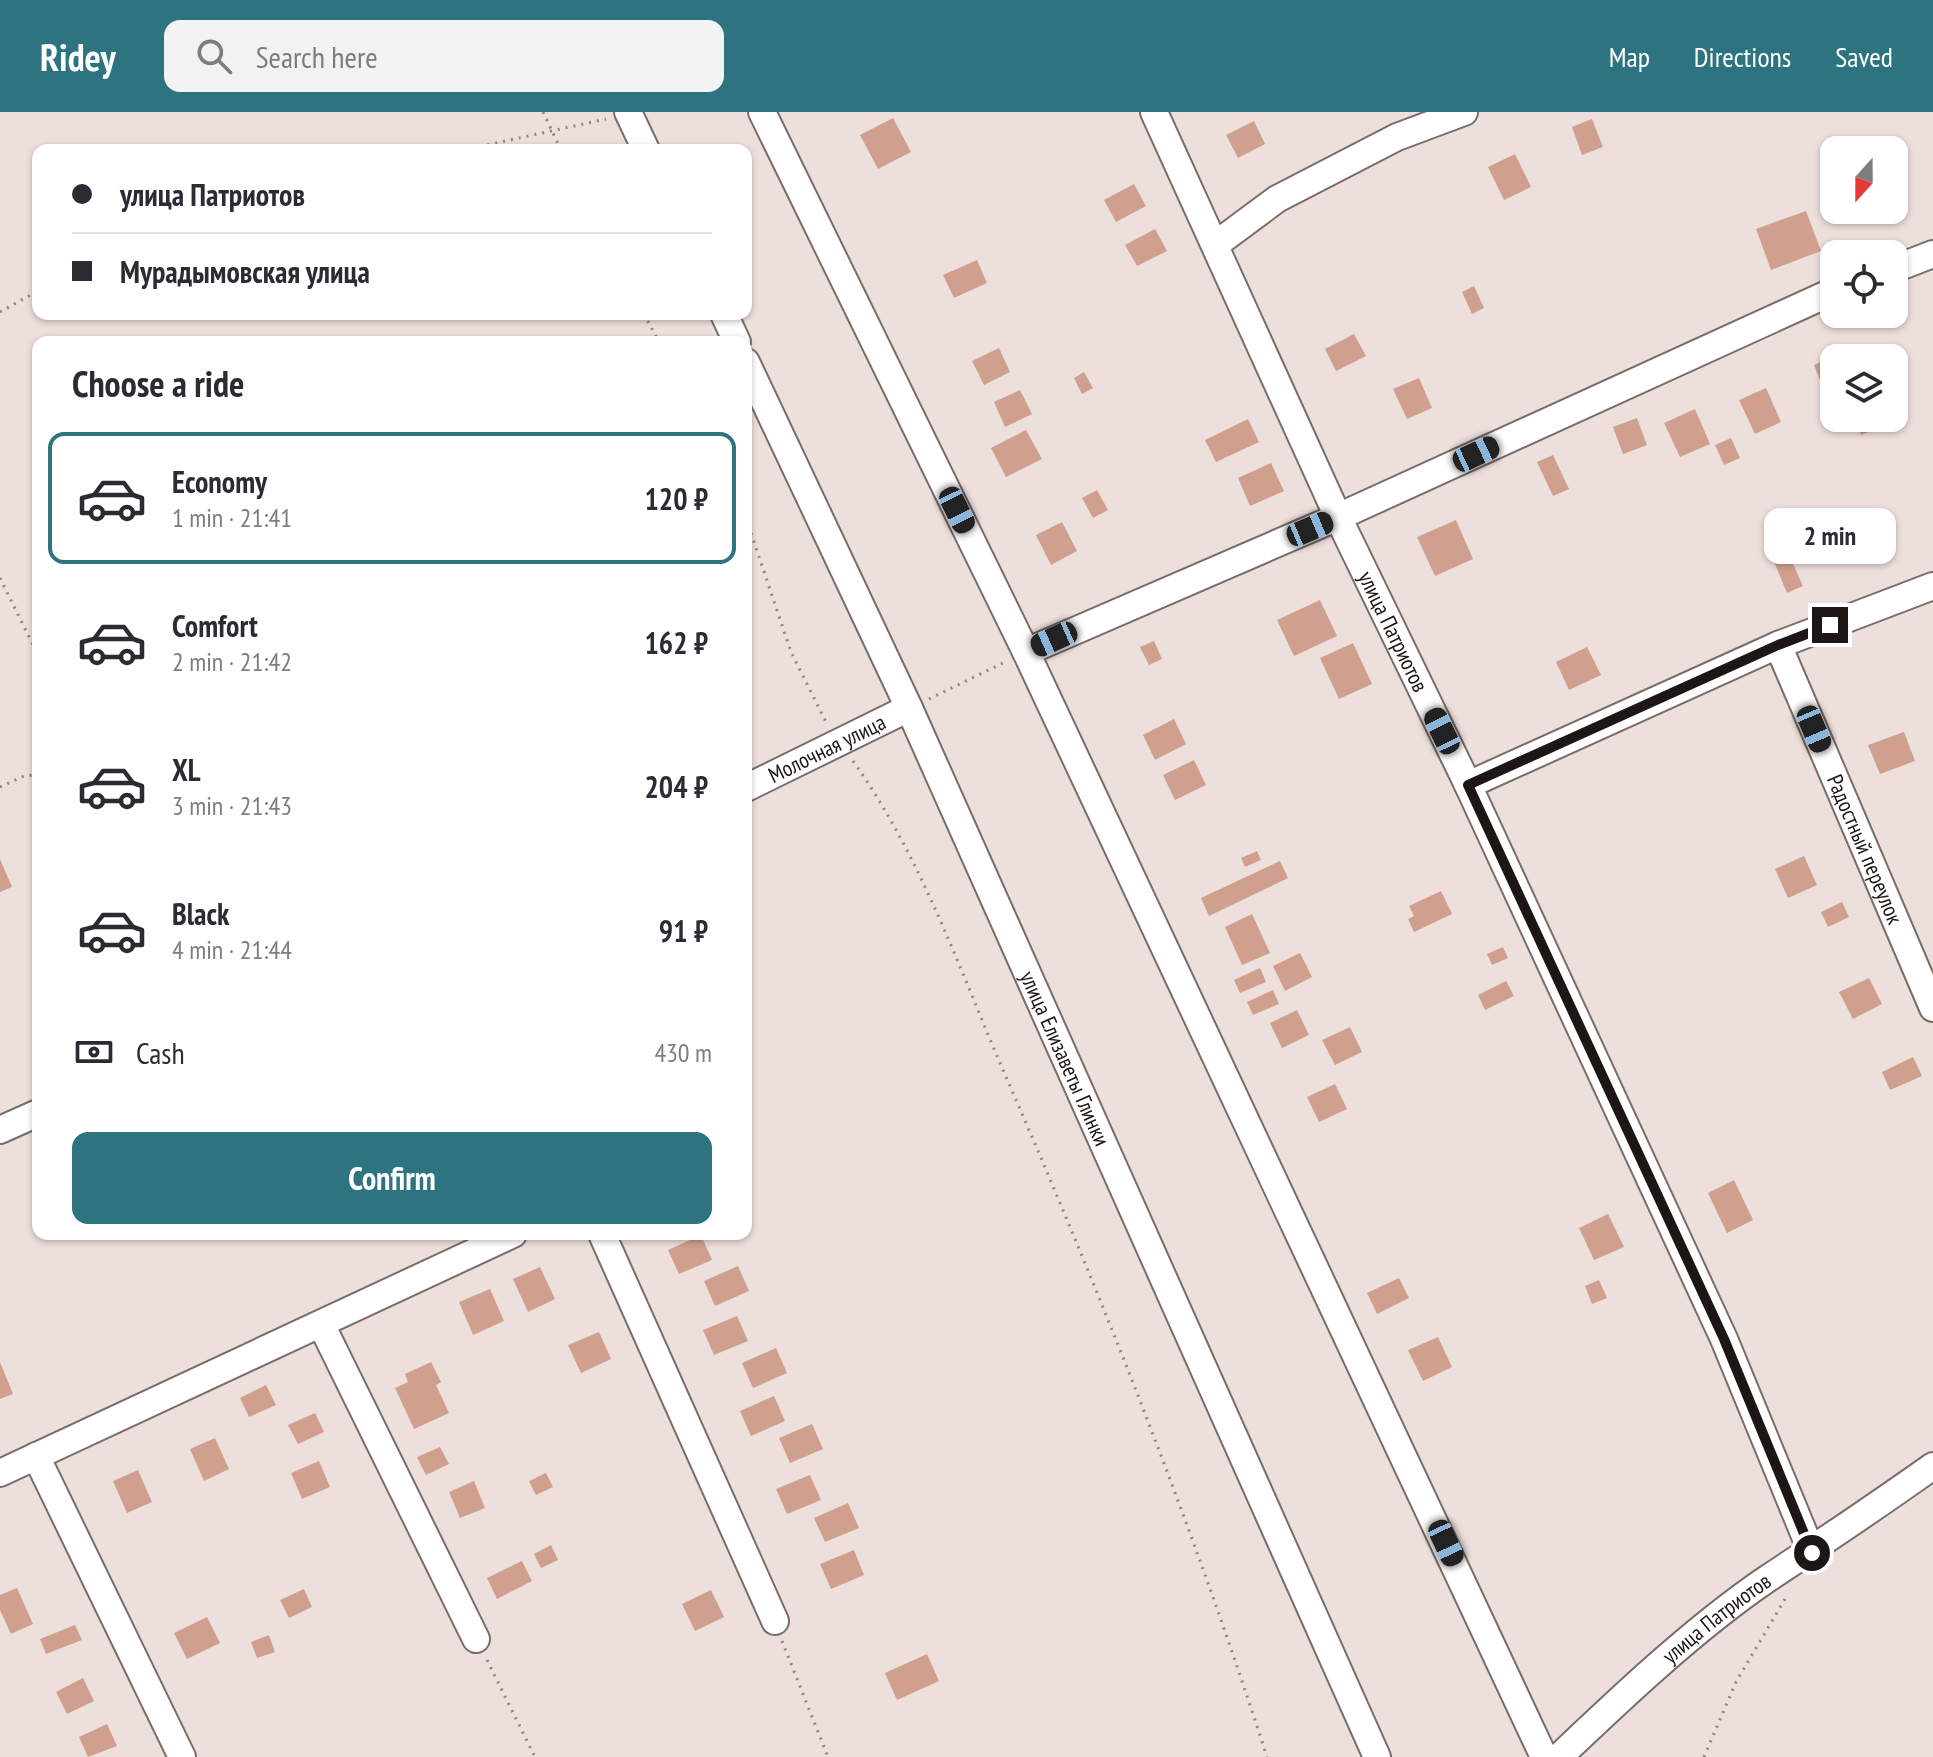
<!DOCTYPE html>
<meta charset="utf-8">
<style>
:root{--surface:#fff;--page:#f2f2f3;--text:#2b2b33;--muted:#7c7c81;--line:#e1e1e2;--accent:#2d7380}
body{margin:0;font-family:"PT Sans Narrow",sans-serif;background:var(--page);color:var(--text);height:100vh;display:flex;flex-direction:column;font-size:30px;white-space:nowrap}
*{box-sizing:border-box;margin:0}
p{font-size:26px;color:var(--muted)}
.icon{flex:none;width:44px;height:44px;fill:none;stroke:currentColor;stroke-width:2;stroke-linecap:round;stroke-linejoin:round}
.map{position:relative;flex:1;overflow:hidden}
.sheet{position:absolute;left:32px;top:224px;width:720px;height:904px;display:flex;flex-direction:column;background:var(--surface);border-radius:16px;box-shadow:0 2px 6px #0004}
.sheet>*{flex:none}
.hud{position:absolute;left:32px;top:32px;width:720px;height:176px;border-radius:16px;box-shadow:0 2px 6px #0004;display:grid;align-content:center;height:176px;padding:0 40px;background:var(--surface)}
.needle{width:52px;rotate:201deg}
.fabs{position:absolute;left:1820px;top:24px;display:grid;gap:16px}
.fabs a{display:grid;place-items:center;width:88px;height:88px;border-radius:16px;background:var(--surface);box-shadow:0 2px 6px #0004;font-size:40px}
.end{position:absolute;width:36px;height:36px;margin:-18px;border:10px solid #1c1715;background:#fff;box-shadow:0 0 0 4px #fff}
.from{border-radius:50%}
.bubble{position:absolute;height:56px;border-radius:16px;background:var(--surface);box-shadow:0 2px 6px #0004;font-size:26px;font-weight:600;line-height:56px;text-align:center}
.car{position:absolute;width:24px;height:48px;margin:-24px -12px;border-radius:10px;box-shadow:0 0 6px 2px #0007;background:linear-gradient(#222 24%,#8ab4d8 0 40%,#222 0 76%,#8ab4d8 0 86%,#222 0)}
.hud b{display:flex;align-items:center;gap:28px;height:76px;font-size:30px}
.hud b+b{border-top:2px solid var(--line)}
.hud i{width:20px;height:20px;background:var(--text)}
ul{padding:0;list-style:none}
li{display:flex;align-items:center;gap:24px;height:132px;margin:0 16px 12px;padding:0 24px;border:4px solid transparent;border-radius:16px}
li div{flex:1}
li b{display:block;font-size:30px}
li em{font-style:normal;font-weight:600}
li.current{border-color:var(--accent)}
li>.icon{width:72px;height:72px;stroke-width:1.5}
h2{padding:0 40px;font-size:36px;line-height:96px}
.pay{display:flex;align-items:center;gap:20px;height:88px;padding:0 40px;font-size:30px}
.pay p{margin-inline-start:auto}
.primary-button{display:flex;gap:16px;margin-top:auto;padding:16px 40px}
.primary-button a{flex:1;height:92px;border-radius:16px;background:var(--accent);color:#fff;font-size:32px;font-weight:600;line-height:92px;text-align:center}
header{display:flex;align-items:center;gap:48px;box-sizing:border-box;height:112px;padding:0 40px;background:var(--accent);color:#fff}
header strong{font-size:38px}
nav{display:flex;gap:44px;margin-inline-start:auto;font-size:28px}
.search{width:560px;height:72px;background:var(--page);display:flex;align-items:center;gap:20px;box-sizing:border-box;padding:0 28px;border-radius:16px;color:var(--muted);font-size:30px}
.map>svg:first-child{display:block}
.building{fill:#d0a08e}
.lines{fill:none;stroke-linecap:round;stroke-linejoin:round}
.minor-casing{stroke:#796d69;stroke-width:30}
.path{stroke:#8e8481;stroke-width:3;stroke-dasharray:2 6;stroke-linecap:butt}
.minor{stroke:#fff;stroke-width:26}
.route{stroke:#1c1715;stroke-width:10}
.labels{text-anchor:middle;dominant-baseline:central;stroke-width:8;stroke-linejoin:round;paint-order:stroke}
.street-label{font-size:22px;fill:#1c1715;stroke:#eddfdb}
</style>
<header>
<strong>Ridey</strong>
<div class="search"><svg class="icon" aria-label="search" viewBox="0 0 24 24"><circle cx="10" cy="10" r="6"/><path d="M15 15l6 6"/></svg>Search here</div>
<nav><a>Map</a><a>Directions</a><a>Saved</a></nav>
</header>
<div class="map">
<svg width="1933" height="1645" viewBox="0 0 1933 1645">
<rect width="100%" height="100%" fill="#eddfdb"/>
<path class="building" d="M893,6L911,40L878,57L860,23Z
M1592,7L1603,35L1582,43L1572,15Z
M1254,9L1265,32L1238,46L1226,23Z
M1515,42L1531,75L1504,88L1488,55Z
M1134,72L1146,94L1116,110L1104,88Z
M1806,99L1821,139L1771,158L1756,117Z
M1155,117L1167,139L1137,154L1125,133Z
M977,148L987,171L954,186L943,163Z
M1474,174L1484,196L1472,202L1462,180Z
M1354,222L1366,244L1336,259L1325,237Z
M999,236L1010,260L984,273L972,249Z
M1848,239L1851,246H1834V280L1826,283L1814,253Z
M1084,260L1093,276L1082,282L1074,266Z
M1419,266L1432,296L1407,307L1393,277Z
M1766,276L1781,310L1755,322L1739,288Z
M1020,278L1032,302L1005,315L994,290Z
M1695,297L1710,332L1680,345L1664,311Z
M1637,306L1647,333L1623,342L1613,315Z
M1855,306H1874L1878,316L1861,323Z
M1248,307L1259,330L1216,350L1205,328Z
M1026,318L1042,347L1006,365L991,336Z
M1731,326L1740,346L1724,353L1715,333Z
M1553,343L1569,377L1553,384L1537,350Z
M1271,351L1284,379L1250,394L1238,366Z
M1097,378L1108,398L1093,406L1082,386Z
M1874,406L1887,439L1862,449L1849,416Z
M1456,408L1473,447L1435,464L1417,425Z
M1062,410L1077,439L1051,453L1036,423Z
M1789,443L1803,474L1787,481L1774,450Z
M1320,488L1337,524L1294,544L1277,508Z
M1154,529L1162,547L1149,553L1140,535Z
M1353,531L1372,572L1339,587L1320,546Z
M1587,535L1601,563L1569,578L1556,550Z
M1174,607L1186,632L1155,648L1143,623Z
M1904,620L1915,649L1880,662L1868,633Z
M1194,648L1206,673L1175,688L1163,663Z
M1257,739L1261,748L1245,755L1241,746Z
M1804,744L1817,773L1788,786L1775,757Z
M0,747L12,775L0,780Z
M1280,749L1288,766L1209,804L1201,786Z
M1441,779L1452,802L1414,820L1408,807L1414,804L1409,794Z
M1842,790L1849,805L1828,815L1821,800Z
M1252,802L1270,841L1242,853L1225,815Z
M1503,835L1508,846L1492,853L1487,842Z
M1300,841L1312,865L1285,879L1273,854Z
M1260,856L1266,870L1240,881L1234,868Z
M1869,866L1882,892L1853,907L1839,880Z
M1506,869L1514,884L1485,898L1478,883Z
M1273,878L1279,892L1253,903L1247,890Z
M1297,898L1309,923L1282,936L1270,911Z
M1350,915L1362,940L1335,953L1322,928Z
M1913,945L1922,964L1890,978L1882,960Z
M1335,972L1347,997L1319,1010L1307,985Z
M1734,1068L1753,1108L1727,1121L1708,1081Z
M1608,1102L1624,1135L1594,1148L1579,1116Z
M701,1123L712,1148L679,1162L668,1138Z
M738,1154L749,1179L715,1194L704,1169Z
M540,1155L555,1187L528,1200L513,1167Z
M1399,1166L1409,1186L1377,1202L1367,1181Z
M1599,1168L1607,1186L1592,1192L1585,1174Z
M490,1177L504,1209L473,1223L459,1190Z
M737,1204L748,1229L714,1243L703,1218Z
M599,1220L611,1247L581,1261L568,1233Z
M1438,1225L1452,1255L1423,1269L1408,1238Z
M776,1236L787,1261L753,1276L742,1251Z
M0,1250L13,1282L0,1287Z
M431,1250L441,1270L436,1273L449,1301L414,1317L395,1276L408,1270L405,1262Z
M266,1273L276,1293L249,1305L240,1286Z
M774,1284L785,1309L751,1324L740,1299Z
M315,1301L324,1320L298,1332L288,1313Z
M812,1312L823,1337L790,1351L779,1326Z
M215,1326L229,1357L204,1369L190,1337Z
M440,1335L449,1352L426,1363L417,1345Z
M319,1349L330,1375L302,1387L291,1361Z
M138,1358L152,1390L127,1401L113,1369Z
M546,1361L553,1375L536,1383L529,1369Z
M810,1363L821,1388L787,1402L776,1377Z
M474,1369L485,1396L460,1406L449,1380Z
M848,1391L859,1416L825,1430L814,1406Z
M551,1433L558,1448L541,1456L534,1442Z
M854,1438L864,1463L831,1477L820,1452Z
M522,1449L532,1469L497,1487L487,1466Z
M17,1476L33,1512L11,1522L0,1498V1483Z
M304,1477L312,1495L289,1506L280,1488Z
M711,1478L724,1505L695,1519L682,1492Z
M207,1505L220,1531L187,1547L174,1521Z
M75,1513L82,1528L46,1542L40,1527Z
M269,1523L275,1540L257,1546L251,1530Z
M927,1542L939,1569L897,1588L885,1561Z
M83,1566L94,1589L67,1602L56,1580Z
M107,1612L117,1634L88,1645L79,1625Z"/>
<g class="lines">
<g class="minor-casing">
<g id="minor">
<path d="M628,0L646,38"/>
<path d="M762,0L1026,540L1544,1645"/>
<path id="s1" d="M1154,0L1338,405L1468,673L1724,1227L1812,1441"/>
<path d="M1215,133L1277,87L1397,25L1464,0"/>
<path d="M1894,157L1933,142"/>
<path d="M724,202L737,230"/>
<path id="s2" d="M746,250L909,596L1377,1645"/>
<path id="s3" d="M1778,533L1933,896"/>
<path d="M1026,540L1338,405L1834,179"/>
<path d="M1468,673L1778,533L1933,474"/>
<path id="s4" d="M746,676L909,596"/>
<path d="M0,1018L38,1001"/>
<path d="M602,1122L775,1509"/>
<path d="M321,1212L476,1527"/>
<path d="M36,1344L182,1645"/>
<path d="M0,1361L513,1122"/>
<path id="s5" d="M1559,1645C1622,1585 1695,1516 1767,1467C1823,1430 1878,1393 1933,1354"/>
</g>
</g>
<path class="path" d="M543,0L561,38
M464,38L606,7
M0,200L38,179
M644,202L659,230
M746,406L791,540L826,610
M0,466L38,543
M929,587L1005,550
M853,649C920,743 958,853 1003,958C1101,1182 1192,1412 1267,1645
M0,675L24,664L38,663
M782,1529L828,1645
M487,1548L535,1645
M1704,1645L1736,1570L1788,1482"/>
<use href="#minor" class="minor"/>
</g>
<g class="lines">
<path class="route" d="M1812,1441L1724,1227L1468,673L1778,533L1830,513"/>
</g>
<g class="labels">
<g class="street-label">
<text stroke="none"><textPath href="#s1" startOffset="572">улица Патриотов</textPath></text>
<text stroke="none"><textPath href="#s4" startOffset="90">Молочная улица</textPath></text>
<text stroke="none"><textPath href="#s3" startOffset="222">Радостный переулок</textPath></text>
<text stroke="none"><textPath href="#s2" startOffset="766">улица Елизаветы Глинки</textPath></text>
<text stroke="none"><textPath href="#s5" startOffset="210">улица Патриотов</textPath></text>
</g>
</g>
</svg>
<div class="fabs">
<a><svg class="needle" viewBox="-14 -14 28 28"><path d="M0-13l5 13h-10z" fill="#e53935"/><path d="M0 13l5-13h-10z" fill="#7c7c81"/></svg></a>
<a><svg class="icon" aria-label="locate" viewBox="0 0 24 24"><circle cx="12" cy="12" r="6"/><path d="M12 2v4M12 18v4M2 12h4M18 12h4"/></svg></a>
<a><svg class="icon" aria-label="layers" viewBox="0 0 24 24"><path d="M12 4l9 5-9 5-9-5zM3 14l9 5 9-5"/></svg></a>
</div>
<i class="end from" style="left:1812px;top:1441px"></i>
<i class="end" style="left:1830px;top:513px"></i>
<div class="bubble" style="left:1764px;top:396px;width:132px">2 min</div>
<i class="car" style="left:1476px;top:342px;rotate:65deg"></i>
<i class="car" style="left:957px;top:398px;rotate:154deg"></i>
<i class="car" style="left:1310px;top:417px;rotate:67deg"></i>
<i class="car" style="left:1054px;top:527px;rotate:246deg"></i>
<i class="car" style="left:1814px;top:617px;rotate:157deg"></i>
<i class="car" style="left:1442px;top:619px;rotate:334deg"></i>
<i class="car" style="left:1446px;top:1431px;rotate:155deg"></i>
<div class="hud">
<b><i class="from"></i>улица Патриотов</b>
<b><i></i>Мурадымовская улица</b>
</div>
<section class="sheet">
<h2>Choose a ride</h2>
<ul>
<li class="current"><svg class="icon" aria-label="car" viewBox="0 0 24 24"><path d="M5 17H2v-5l4-1 3-4h7l3 4 3 1v5h-3M9 17h6M6 11h13"/><circle cx="7" cy="17" r="2"/><circle cx="17" cy="17" r="2"/></svg><div><b>Economy</b><p>1 min · 21:41</p></div><em>120 ₽</em></li>
<li><svg class="icon" aria-label="car" viewBox="0 0 24 24"><path d="M5 17H2v-5l4-1 3-4h7l3 4 3 1v5h-3M9 17h6M6 11h13"/><circle cx="7" cy="17" r="2"/><circle cx="17" cy="17" r="2"/></svg><div><b>Comfort</b><p>2 min · 21:42</p></div><em>162 ₽</em></li>
<li><svg class="icon" aria-label="car" viewBox="0 0 24 24"><path d="M5 17H2v-5l4-1 3-4h7l3 4 3 1v5h-3M9 17h6M6 11h13"/><circle cx="7" cy="17" r="2"/><circle cx="17" cy="17" r="2"/></svg><div><b>XL</b><p>3 min · 21:43</p></div><em>204 ₽</em></li>
<li><svg class="icon" aria-label="car" viewBox="0 0 24 24"><path d="M5 17H2v-5l4-1 3-4h7l3 4 3 1v5h-3M9 17h6M6 11h13"/><circle cx="7" cy="17" r="2"/><circle cx="17" cy="17" r="2"/></svg><div><b>Black</b><p>4 min · 21:44</p></div><em>91 ₽</em></li>
</ul>
<div class="pay"><svg class="icon" aria-label="cash" viewBox="0 0 24 24"><path d="M3 7h18v10H3z"/><circle cx="12" cy="12" r="2"/></svg>Cash<p>430 m</p></div>
<div class="primary-button"><a>Confirm</a></div>
</section>
</div>
